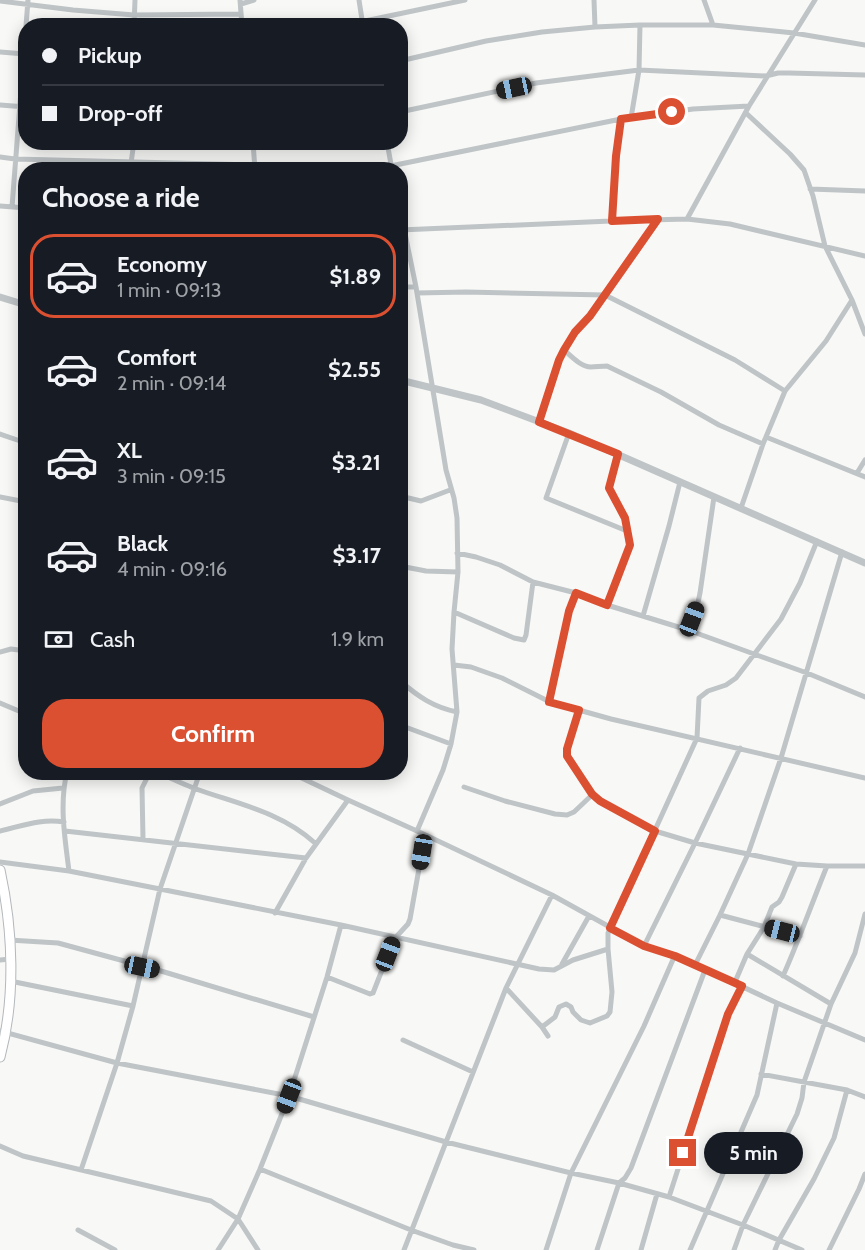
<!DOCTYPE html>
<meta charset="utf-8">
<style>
:root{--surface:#171b24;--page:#20242c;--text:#f1f3f6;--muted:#9ea1a6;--line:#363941;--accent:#dc5032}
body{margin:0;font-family:Cabin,sans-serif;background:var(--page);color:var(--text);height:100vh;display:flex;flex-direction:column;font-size:22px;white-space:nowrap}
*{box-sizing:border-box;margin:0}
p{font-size:20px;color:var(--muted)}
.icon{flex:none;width:33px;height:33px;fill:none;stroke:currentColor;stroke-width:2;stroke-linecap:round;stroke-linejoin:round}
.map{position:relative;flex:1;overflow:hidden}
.side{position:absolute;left:18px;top:162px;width:390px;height:618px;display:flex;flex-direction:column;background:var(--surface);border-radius:24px;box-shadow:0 3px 15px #0003}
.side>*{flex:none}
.banner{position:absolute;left:18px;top:18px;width:390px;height:132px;border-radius:24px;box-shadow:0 3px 15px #0003;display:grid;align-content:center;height:132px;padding:0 24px;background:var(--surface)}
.end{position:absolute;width:27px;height:27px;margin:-14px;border:8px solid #dc5032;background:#fff;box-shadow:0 0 0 3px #fff}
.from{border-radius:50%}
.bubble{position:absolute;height:42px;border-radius:21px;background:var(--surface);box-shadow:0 3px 15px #0003;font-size:20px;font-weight:700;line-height:42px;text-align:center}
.car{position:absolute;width:18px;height:36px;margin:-18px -9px;border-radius:8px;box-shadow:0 0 4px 2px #0007;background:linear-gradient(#222 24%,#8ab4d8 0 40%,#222 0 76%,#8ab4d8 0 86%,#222 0)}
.banner b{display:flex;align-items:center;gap:21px;height:57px;font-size:22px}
.banner b+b{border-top:2px solid var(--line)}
.banner i{width:15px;height:15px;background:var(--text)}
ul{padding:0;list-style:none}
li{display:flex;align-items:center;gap:18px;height:84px;margin:0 12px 9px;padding:0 12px;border:3px solid transparent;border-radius:24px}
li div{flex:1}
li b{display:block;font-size:22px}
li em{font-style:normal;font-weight:700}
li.on{border-color:var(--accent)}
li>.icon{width:54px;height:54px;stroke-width:1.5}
h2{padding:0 24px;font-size:27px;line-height:72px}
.pay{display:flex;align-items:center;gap:15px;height:66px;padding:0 24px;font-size:22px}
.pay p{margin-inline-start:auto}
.action{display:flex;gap:12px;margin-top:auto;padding:12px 24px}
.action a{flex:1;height:69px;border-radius:24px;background:var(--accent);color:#fff;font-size:24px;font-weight:700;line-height:69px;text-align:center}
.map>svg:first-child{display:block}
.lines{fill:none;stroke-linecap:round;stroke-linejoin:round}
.primary-casing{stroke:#b3b8bc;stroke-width:11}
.minor{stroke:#bfc4c7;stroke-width:5}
.tertiary{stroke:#bfc4c7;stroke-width:7}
.primary{stroke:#fff;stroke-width:9}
.route{stroke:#dc5032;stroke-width:8}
</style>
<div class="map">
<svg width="865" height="1250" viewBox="0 0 865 1250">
<rect width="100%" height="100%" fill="#f8f8f6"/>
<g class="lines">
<g class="primary-casing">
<path id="primary" d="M0,870C13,930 16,997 0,1057"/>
</g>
<path class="minor" d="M240,0L242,26
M359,0L363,26
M594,0L595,27
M704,0L713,25
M0,1L73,10L134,15L240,14
M241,4L254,0
M26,26L28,0
M134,26L135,0
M341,26L465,0
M0,52L25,54
M400,61L486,41L542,32L595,27L640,25H713L794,33L865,45
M0,105L26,107
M400,112L536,83L639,70L766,76L778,73H789L865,75
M746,113L790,154L804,170L813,196L825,246L852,300L865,334
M631,118L639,70L640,25
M253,142L255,170
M387,142L392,170
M0,157L15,159L255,165
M130,170L134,142
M371,170L621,119L693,109L749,106
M810,189L865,191
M0,206L26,208
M12,207L26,26
M400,209L416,287L446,470L454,498L457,518L458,572L454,612L452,649L457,712L451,744L443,770L417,831
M687,219L749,106L815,0
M611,221L616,156L621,119
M400,230L611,221L687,219L730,224L865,256
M400,287H416
M417,293L466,292L605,295L735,360L785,391
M564,350C571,356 581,367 591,367C596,367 601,366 607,366L661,392L719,425L763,444
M539,422L559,361L564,350L575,332L590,316L658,219
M569,433L546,498L627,531
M0,434L26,443
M766,437L865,477
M857,473L865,460
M400,496L421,501L450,490
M0,497L26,502
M741,508L763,444L785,391L826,341L852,300
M457,553L476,557L500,565L533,582L576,593L607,605L688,630L754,654L807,673L865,697
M400,566L426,571L458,572
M607,605L630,545L625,518L609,488L618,454
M454,612L514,638L524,640L526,635L533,582
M643,616L669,526L680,482
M688,630L697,607L700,593L714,497
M0,652L11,649L26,651
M454,665L471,667L502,678L550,702L611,719L865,778
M400,681C419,697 433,707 457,712
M550,702L569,611L576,593
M0,703L26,714
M579,710L567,749V756L593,794L612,808L655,831L695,843L796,864L827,866H865
M400,725L451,744
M67,772C59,804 65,839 69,871
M157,772C170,778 183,784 196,789C238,804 281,812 315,843
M289,772L348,800L417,831L552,895L644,946L675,955L777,1003L865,1040
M464,787L505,801L555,814L567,815L574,812L593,794
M0,804L33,791L63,788
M0,831C22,826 42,818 64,822
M65,831L306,858
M143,839L142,788L150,772
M0,862L69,871L160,889L341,925L539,969L554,970L573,960L608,949V933L697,738L699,698L708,691L726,685L736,678L781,619L800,583L817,541
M275,913L306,858L348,800
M720,915L800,936
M396,937L408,924L410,919L425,835
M9,940L58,943L161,971L314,1017
M644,946L695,843L740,748
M747,954L831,1004
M0,960L10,959
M562,964L589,916
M695,965L720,915L748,854L781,758L842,552
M783,976C799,940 812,903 827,866
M327,977L370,994L373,993L395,937
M10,981L133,1006
M735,982L747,954L764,927L772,907L779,902L782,897L796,864
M506,988L542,1027L548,1036
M542,1027L555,1017L559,1007L566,1004L571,1007L573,1012L581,1020L590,1023L607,1016L610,1012L612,992L608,949
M0,1031L117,1063L289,1096L446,1142L571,1173L619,1183L669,1197L743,1225L802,1250
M403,1040L473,1072
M761,1074L847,1090L865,1097
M0,1146L23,1156L211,1201L238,1219L258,1250
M260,1169L411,1230L453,1245L474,1250
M81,1170L117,1063L133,1006L160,889L200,772
M669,1197L728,1014L743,986
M78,1230L115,1250
M218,1250L238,1219L260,1169L289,1096L327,977L341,925
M404,1250L506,988L552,895
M546,1250L571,1173L644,1026L675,955
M597,1250L619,1183L625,1178L631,1168L705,970
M641,1250L657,1194
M690,1250L757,1095L777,1003
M734,1250L743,1225L797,1114L802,1098L804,1082L831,1004L855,953L865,914
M775,1250L779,1240L814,1179L834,1138L847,1090
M829,1250L859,1189L865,1174"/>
<path class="tertiary" d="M0,297L26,305
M400,380L481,400L569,433L865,563"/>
<use href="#primary" class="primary"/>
</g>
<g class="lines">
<path class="route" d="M672,112L621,119L616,156L612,221L658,219L590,316L575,332L564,350L559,360L539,422L618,454L609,488L625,518L630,545L607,605L576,593L569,611L549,702L579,710L567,749V756L592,794L600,801L655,831L610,928L644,946L675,956L742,986L728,1014L683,1153"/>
</g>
</svg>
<i class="end from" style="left:672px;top:112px"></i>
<i class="end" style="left:683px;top:1153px"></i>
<div class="bubble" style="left:704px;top:1132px;width:99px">5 min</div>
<i class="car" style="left:514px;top:88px;rotate:258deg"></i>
<i class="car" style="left:692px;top:619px;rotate:21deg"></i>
<i class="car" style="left:422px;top:852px;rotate:189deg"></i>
<i class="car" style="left:782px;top:931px;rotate:284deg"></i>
<i class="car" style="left:388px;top:954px;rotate:21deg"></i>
<i class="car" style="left:142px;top:967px;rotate:102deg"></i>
<i class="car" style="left:289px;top:1096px;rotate:201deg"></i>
<div class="banner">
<b><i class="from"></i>Pickup</b>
<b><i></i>Drop-off</b>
</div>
<section class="side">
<h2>Choose a ride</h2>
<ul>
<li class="on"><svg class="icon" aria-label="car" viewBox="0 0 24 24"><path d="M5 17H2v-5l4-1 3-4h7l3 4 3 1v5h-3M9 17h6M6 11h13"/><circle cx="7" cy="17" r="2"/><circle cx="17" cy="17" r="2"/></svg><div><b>Economy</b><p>1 min · 09:13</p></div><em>$1.89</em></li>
<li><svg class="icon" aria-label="car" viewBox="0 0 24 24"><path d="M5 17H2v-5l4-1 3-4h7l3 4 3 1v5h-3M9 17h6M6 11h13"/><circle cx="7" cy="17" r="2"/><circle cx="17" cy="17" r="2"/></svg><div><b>Comfort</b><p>2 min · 09:14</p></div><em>$2.55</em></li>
<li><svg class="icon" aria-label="car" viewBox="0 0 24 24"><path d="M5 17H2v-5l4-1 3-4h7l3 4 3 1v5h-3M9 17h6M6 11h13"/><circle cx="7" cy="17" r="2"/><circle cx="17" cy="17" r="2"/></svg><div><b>XL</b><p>3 min · 09:15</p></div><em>$3.21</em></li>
<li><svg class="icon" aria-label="car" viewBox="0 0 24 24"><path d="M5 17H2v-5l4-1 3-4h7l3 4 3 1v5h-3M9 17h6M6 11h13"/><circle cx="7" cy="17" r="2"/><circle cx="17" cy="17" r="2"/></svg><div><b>Black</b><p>4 min · 09:16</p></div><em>$3.17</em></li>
</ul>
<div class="pay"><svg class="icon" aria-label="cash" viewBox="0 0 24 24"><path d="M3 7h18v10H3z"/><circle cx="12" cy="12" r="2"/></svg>Cash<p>1.9 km</p></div>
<div class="action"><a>Confirm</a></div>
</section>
</div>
